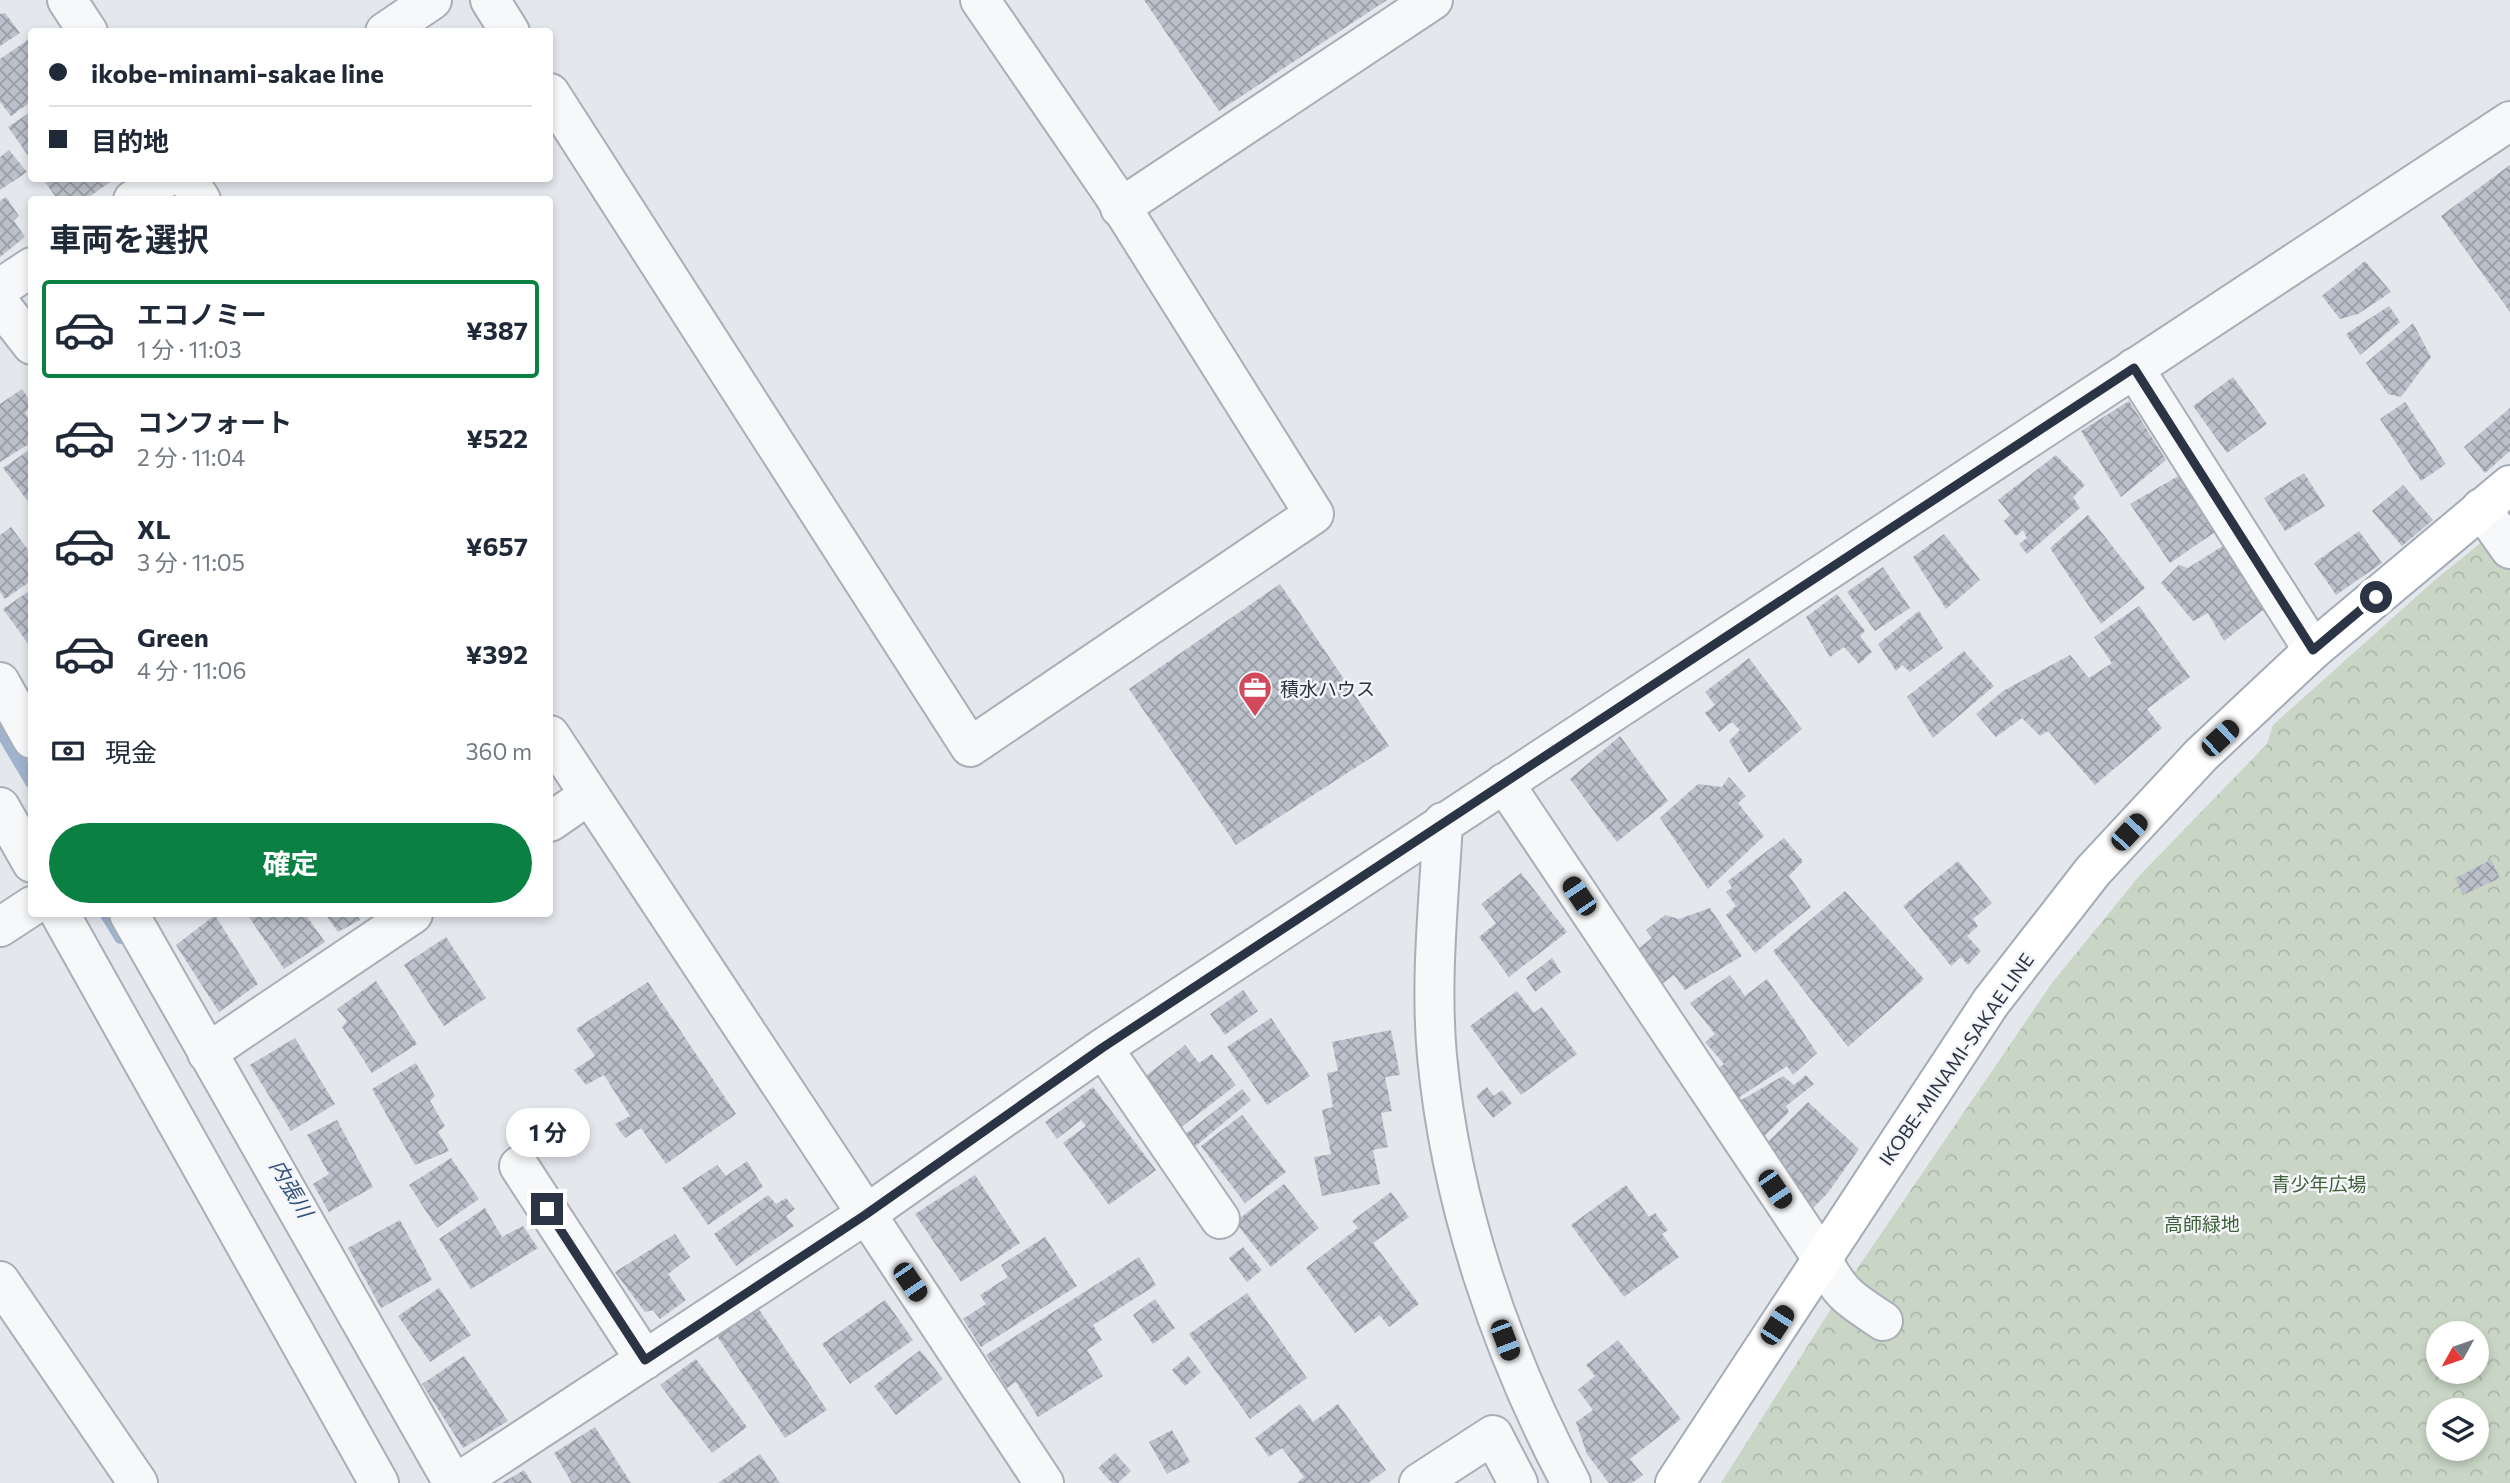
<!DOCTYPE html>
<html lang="ja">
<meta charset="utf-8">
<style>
:root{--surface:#fff;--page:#f6f6f7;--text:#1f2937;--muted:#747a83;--line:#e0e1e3;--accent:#0b8043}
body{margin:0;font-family:Commissioner,"Noto Sans JP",sans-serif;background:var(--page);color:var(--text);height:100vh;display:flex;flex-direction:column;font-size:26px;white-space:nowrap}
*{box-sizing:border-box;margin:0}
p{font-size:23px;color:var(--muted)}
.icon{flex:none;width:38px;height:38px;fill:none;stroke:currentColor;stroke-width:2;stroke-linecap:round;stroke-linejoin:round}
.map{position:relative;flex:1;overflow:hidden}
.drawer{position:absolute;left:28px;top:196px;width:525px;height:721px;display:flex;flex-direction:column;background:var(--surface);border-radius:7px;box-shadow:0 4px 10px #0003}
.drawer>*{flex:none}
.banner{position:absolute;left:28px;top:28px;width:525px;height:154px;border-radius:7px;box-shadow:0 4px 10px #0003;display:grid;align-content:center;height:154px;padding:0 21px;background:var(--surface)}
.needle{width:46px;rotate:230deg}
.fabs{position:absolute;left:2426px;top:1321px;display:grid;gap:14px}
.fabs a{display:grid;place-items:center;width:63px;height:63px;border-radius:50%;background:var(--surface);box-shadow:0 4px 10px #0003;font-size:35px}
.end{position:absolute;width:32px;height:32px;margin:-16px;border:9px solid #2b3445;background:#fff;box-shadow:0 0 0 4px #fff}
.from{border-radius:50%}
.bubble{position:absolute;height:49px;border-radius:24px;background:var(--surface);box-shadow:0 4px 10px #0003;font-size:23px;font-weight:700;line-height:49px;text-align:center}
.car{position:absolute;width:21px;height:42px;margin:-21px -10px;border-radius:9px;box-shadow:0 0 5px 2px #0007;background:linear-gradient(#222 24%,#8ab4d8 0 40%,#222 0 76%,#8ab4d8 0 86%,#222 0)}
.banner b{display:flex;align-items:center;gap:24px;height:66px;font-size:26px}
.banner b+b{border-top:2px solid var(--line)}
.banner i{width:18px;height:18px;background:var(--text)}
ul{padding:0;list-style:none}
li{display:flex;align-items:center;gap:21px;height:98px;margin:0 14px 10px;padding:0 7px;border:4px solid transparent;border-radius:7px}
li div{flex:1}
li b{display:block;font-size:26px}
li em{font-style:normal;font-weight:700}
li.active{border-color:var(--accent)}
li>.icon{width:63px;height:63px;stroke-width:1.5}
h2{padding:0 21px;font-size:32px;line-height:84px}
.pay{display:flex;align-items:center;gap:18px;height:77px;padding:0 21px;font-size:26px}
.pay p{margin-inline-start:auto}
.button{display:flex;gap:14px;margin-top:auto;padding:14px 21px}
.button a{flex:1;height:80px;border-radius:42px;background:var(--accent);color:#fff;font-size:28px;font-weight:700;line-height:80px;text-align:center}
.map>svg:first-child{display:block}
.park{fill:url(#park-crowns);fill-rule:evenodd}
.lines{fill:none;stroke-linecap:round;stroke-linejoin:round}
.stream{stroke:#9fb4cc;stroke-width:14}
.building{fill:url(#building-cross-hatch)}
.minor-casing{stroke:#a9aeb7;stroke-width:42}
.major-casing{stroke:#a3abb8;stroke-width:42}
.minor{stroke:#f7f8fa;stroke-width:38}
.major{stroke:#fff;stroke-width:38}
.route{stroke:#2b3445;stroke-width:9}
.labels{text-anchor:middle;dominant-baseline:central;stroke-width:5;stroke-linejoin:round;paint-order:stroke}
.poi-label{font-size:19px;fill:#2b3445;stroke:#f4f6f9;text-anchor:start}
.street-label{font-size:19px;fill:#2b3445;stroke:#f4f6f9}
.park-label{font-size:19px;fill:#3f6138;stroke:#f4f6f9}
.water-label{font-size:21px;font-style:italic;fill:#34527a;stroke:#f4f6f9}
</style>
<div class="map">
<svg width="2510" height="1483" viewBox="0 0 2510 1483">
<defs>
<pattern id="park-crowns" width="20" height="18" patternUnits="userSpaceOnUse" patternTransform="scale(1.75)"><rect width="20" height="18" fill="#c9d6c5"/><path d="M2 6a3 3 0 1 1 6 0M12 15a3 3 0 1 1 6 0" fill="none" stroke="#adb8ab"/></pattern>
<pattern id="building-cross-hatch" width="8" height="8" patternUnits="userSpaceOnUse" patternTransform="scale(1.75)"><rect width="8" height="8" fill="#bbc0ca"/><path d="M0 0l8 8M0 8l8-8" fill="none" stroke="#989da6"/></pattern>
</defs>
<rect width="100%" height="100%" fill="#e4e7ec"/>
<path class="park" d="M2510,519V1483H1721L1846,1285L2052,983L2140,875L2267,744L2273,725L2435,580ZM2438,1334H2476V1372H2438ZM2438,1410H2476V1449H2438Z"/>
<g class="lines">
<path class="stream" d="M0,728L32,782
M107,914L121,937"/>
</g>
<path class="building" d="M1144,0H1387L1219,111Z
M5,13L20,33L0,46V14Z
M32,37V101L11,116L0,102V59Z
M32,111V161L8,127Z
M9,150L27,172L0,190V157Z
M2510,165V312L2441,216Z
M42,178H107L110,182L85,200H58Z
M6,197L19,216L14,221L25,237L0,257V201Z
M2365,261L2391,292L2358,314L2340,319L2322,296Z
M2389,306L2400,322L2360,355L2346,334Z
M2413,323L2431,357L2401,397L2388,394L2366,363Z
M2233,377L2267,424L2227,453L2193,406Z
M22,389L32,404L25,413L32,424V442L0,462V404Z
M2129,401L2166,460L2121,497L2081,431Z
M2405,402L2446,464L2421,481L2380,419Z
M2510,408V451L2485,473L2464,447Z
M32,448V507L3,468Z
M2056,455L2085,485L2073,497L2080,508L2027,554L2019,544L2027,538L2023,530L2016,536L2004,521L2010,515L1998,500Z
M2304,473L2325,506L2285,531L2264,498Z
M2180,475L2218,530L2170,563L2130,504Z
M2403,485L2433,520L2402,546L2372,511Z
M2088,515L2145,588L2101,624L2050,548Z
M11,527L32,555V580L5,599L0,592V535Z
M2359,531L2382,563L2336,595L2314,563Z
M1944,534L1980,580L1946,609L1913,557Z
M2229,542L2272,603L2224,641L2208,613L2193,621L2161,583L2179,565L2188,568Z
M1883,567L1910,608L1875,631L1847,592Z
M1280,584L1389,746L1236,845L1129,689Z
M32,589V649L3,609Z
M1837,594L1865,631L1860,636L1872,652L1859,664L1844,647L1830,657L1806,617Z
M2139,606L2190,677L2147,709L2162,728L2095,785L2048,731L2040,736L2022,718L1996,737L1976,714L2003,691L2070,655L2089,678L2112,663L2094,637Z
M1919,611L1943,648L1910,672L1902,665L1896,671L1878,644Z
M1964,651L1994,686L1933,738L1907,697Z
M1749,658L1802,729L1749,773L1729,741L1740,730L1732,722L1719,732L1705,713L1715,705L1705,692Z
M1620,736L1668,801L1617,842L1570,779Z
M1729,777L1746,796L1738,803L1764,836L1708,889L1660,818L1698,784L1722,787Z
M1784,838L1803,861L1789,876L1811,907L1755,953L1726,915L1736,906L1726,892L1732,888L1728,881Z
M2491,860L2500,878L2463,895L2455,878Z
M1958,861L1992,903L1973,919L1978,926L1967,936L1981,951L1968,965L1961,957L1951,966L1903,906Z
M1521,873L1567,932L1509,977L1479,937L1496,923L1481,904Z
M1845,891L1924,979L1848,1047L1773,951Z
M1710,908L1742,956L1685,990L1674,975L1659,986L1635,951L1652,938L1646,930L1665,915L1679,919Z
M247,914H305L325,942L284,969Z
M325,914H357L360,920L338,932Z
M215,915L258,984L219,1012L176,945Z
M446,937L486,998L444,1026L404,965Z
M1552,958L1561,972L1535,992L1526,978Z
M1730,975L1745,996L1767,979L1817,1053L1793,1075L1787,1066L1738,1098L1715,1071L1724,1064L1705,1042L1715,1034L1690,1003Z
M376,981L417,1044L372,1073L342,1027L347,1021L337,1009Z
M648,982L736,1114L666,1164L641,1128L625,1138L615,1124L630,1116L604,1075L586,1085L574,1070L595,1056L576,1029Z
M1243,990L1258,1011L1225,1035L1210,1014Z
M1517,991L1534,1013L1542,1007L1577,1054L1521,1095L1470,1026Z
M1271,1018L1310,1076L1267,1105L1227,1047Z
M1391,1030L1400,1075L1385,1077L1392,1111L1381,1113L1388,1147L1373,1150L1380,1184L1322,1196L1314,1157L1331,1154L1322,1110L1333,1107L1327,1073L1338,1071L1332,1042Z
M295,1038L335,1104L291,1131L250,1065Z
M1185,1045L1199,1063L1212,1054L1236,1085L1180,1128L1142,1079Z
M416,1063L435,1096L430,1101L445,1126L438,1132L449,1151L415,1165L372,1089Z
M1806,1075L1814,1084L1786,1106L1789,1112L1759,1141L1731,1106L1783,1076L1794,1085Z
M1093,1087L1156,1170L1109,1205L1063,1143L1086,1126L1081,1120L1057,1139L1045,1122Z
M1487,1087L1494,1096L1502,1090L1512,1103L1493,1118L1476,1096Z
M1242,1089L1251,1100L1192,1149L1182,1137Z
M1808,1102L1859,1149L1827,1194L1809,1212L1764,1146Z
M1242,1115L1286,1172L1245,1203L1201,1146Z
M337,1120L373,1187L329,1212L313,1184L329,1174L307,1135Z
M451,1158L479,1199L437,1228L409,1185Z
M747,1161L763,1187L708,1225L682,1188L717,1165L726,1176Z
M975,1175L1020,1243L961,1282L915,1214Z
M1284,1184L1319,1228L1271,1267L1235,1222Z
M1626,1185L1649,1217L1655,1213L1668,1230L1662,1234L1679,1257L1624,1297L1571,1225Z
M1391,1192L1409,1217L1373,1243L1419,1304L1389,1327L1380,1315L1355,1333L1306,1268L1358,1228L1352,1221Z
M768,1195L776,1204L786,1198L795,1209L786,1216L794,1226L736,1266L714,1234Z
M485,1208L502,1237L523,1226L538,1248L471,1289L439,1239Z
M400,1220L432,1280L381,1308L348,1248Z
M675,1234L690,1257L668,1274L686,1300L660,1319L653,1310L645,1312L615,1272Z
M1045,1237L1077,1286L981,1347L963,1319L986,1304L980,1295L1008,1277L1001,1265Z
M1243,1247L1262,1270L1247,1282L1229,1258Z
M1139,1257L1156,1285L1093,1325L1102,1340L1087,1350L1103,1376L1038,1417L1016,1382L1007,1388L986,1355Z
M439,1288L471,1335L430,1362L398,1316Z
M1247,1293L1307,1378L1250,1419L1189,1334Z
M1155,1299L1175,1328L1153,1344L1133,1315Z
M885,1300L913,1340L850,1384L822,1344Z
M758,1308L827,1410L785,1438L717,1336Z
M1618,1340L1681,1419L1630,1459L1643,1475L1632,1483H1609L1587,1454L1576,1422L1593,1410L1578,1390L1595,1376L1586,1365Z
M920,1350L943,1379L896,1415L874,1386Z
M464,1356L508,1421L463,1448L422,1384Z
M1188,1356L1201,1372L1185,1386L1172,1370Z
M696,1359L747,1427L712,1453L660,1385Z
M1300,1404L1313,1422L1338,1404L1386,1470L1368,1483H1297L1304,1477L1282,1448L1269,1457L1255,1438Z
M595,1427L631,1483H572L554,1453Z
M1172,1430L1190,1462L1167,1474L1149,1442Z
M1115,1453L1131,1471L1118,1483H1112L1098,1468Z
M760,1454L780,1483H718Z
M524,1470L532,1483H502Z"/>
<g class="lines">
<g class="minor-casing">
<path id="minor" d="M67,0L88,32
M490,0L510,32
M385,32L432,0
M550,93L970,747L1314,514L1113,194L980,0
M187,178L201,200
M133,200L165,178
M1120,208L1433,0
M0,288L32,267
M0,304L32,345
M2134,368L2313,650
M2481,508L2510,549
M0,682L32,739
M550,735L1044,1483
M1504,783L1821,1257C1840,1294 1848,1298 1883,1321
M0,807L32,863
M550,822L589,795
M1443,822C1439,899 1430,979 1437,1056C1451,1204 1501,1352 1571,1483
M60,914L379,1483
M129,914L453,1483
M0,927L32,906
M1103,1048L1220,1219
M207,1053L413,914
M519,1166L645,1360
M0,1281L138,1483
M457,1483L865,1215L1103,1048L2510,121
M1419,1483L1493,1435L1518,1483"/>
</g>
<g class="major-casing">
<path id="major" d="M1675,1483L1991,1002L2093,871L2201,755L2313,650L2510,485"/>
</g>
<use href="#minor" class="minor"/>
<use href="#major" class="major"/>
</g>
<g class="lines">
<path class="route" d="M547,1209L645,1360L865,1215L1102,1048L2134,368L2313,650L2376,597"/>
</g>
<defs>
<g id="office-pin" transform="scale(1.75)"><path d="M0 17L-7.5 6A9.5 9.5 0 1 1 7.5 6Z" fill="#d1495b" stroke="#f4f6f9"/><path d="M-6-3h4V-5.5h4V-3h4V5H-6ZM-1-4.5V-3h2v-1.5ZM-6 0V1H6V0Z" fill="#fff"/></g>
</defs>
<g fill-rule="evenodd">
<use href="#office-pin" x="1255" y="688"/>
</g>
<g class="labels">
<g class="poi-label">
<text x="1280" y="688">積水ハウス</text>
</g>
<g class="street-label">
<text transform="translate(1956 1059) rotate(-55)">IKOBE-MINAMI-SAKAE LINE</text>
</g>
<g class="park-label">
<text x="2319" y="1183">青少年広場</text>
<text x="2202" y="1223">高師緑地</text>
</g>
<g class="water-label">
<text transform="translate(292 1188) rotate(60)">内張川</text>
</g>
</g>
</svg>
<div class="fabs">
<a><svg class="needle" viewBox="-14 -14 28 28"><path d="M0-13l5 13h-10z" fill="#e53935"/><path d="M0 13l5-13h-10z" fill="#747a83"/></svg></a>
<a><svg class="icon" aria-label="layers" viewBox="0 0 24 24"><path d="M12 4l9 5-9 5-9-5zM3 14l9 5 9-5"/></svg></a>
</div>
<i class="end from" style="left:2376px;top:597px"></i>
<i class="end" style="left:547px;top:1209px"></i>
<div class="bubble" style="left:506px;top:1108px;width:84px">1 分</div>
<i class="car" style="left:2220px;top:738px;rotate:47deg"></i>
<i class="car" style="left:2129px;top:832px;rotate:43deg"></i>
<i class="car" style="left:1579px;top:896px;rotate:326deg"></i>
<i class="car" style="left:1775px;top:1189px;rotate:146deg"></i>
<i class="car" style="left:910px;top:1282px;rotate:146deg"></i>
<i class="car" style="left:1777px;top:1325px;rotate:33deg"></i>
<i class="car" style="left:1505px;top:1340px;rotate:159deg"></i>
<div class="banner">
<b><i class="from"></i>ikobe-minami-sakae line</b>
<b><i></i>目的地</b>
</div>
<section class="drawer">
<h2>車両を選択</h2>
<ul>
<li class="active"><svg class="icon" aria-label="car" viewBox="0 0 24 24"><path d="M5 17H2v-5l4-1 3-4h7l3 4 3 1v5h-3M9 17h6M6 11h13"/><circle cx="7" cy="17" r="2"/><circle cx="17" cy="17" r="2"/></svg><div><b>エコノミー</b><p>1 分 · 11:03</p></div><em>¥387</em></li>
<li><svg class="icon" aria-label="car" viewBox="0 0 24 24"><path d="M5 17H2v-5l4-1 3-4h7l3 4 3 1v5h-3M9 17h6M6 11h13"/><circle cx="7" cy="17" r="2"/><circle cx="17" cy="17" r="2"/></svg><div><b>コンフォート</b><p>2 分 · 11:04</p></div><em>¥522</em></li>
<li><svg class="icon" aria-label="car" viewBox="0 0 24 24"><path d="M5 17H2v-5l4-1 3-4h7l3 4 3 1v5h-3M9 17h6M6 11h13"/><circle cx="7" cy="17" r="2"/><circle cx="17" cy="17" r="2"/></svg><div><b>XL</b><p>3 分 · 11:05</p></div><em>¥657</em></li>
<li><svg class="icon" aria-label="car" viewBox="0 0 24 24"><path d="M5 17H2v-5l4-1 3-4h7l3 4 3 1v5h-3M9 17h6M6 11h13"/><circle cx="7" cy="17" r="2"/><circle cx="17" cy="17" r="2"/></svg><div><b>Green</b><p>4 分 · 11:06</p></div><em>¥392</em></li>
</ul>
<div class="pay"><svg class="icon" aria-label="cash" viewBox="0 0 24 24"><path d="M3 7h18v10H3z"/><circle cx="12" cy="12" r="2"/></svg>現金<p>360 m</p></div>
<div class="button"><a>確定</a></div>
</section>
</div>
